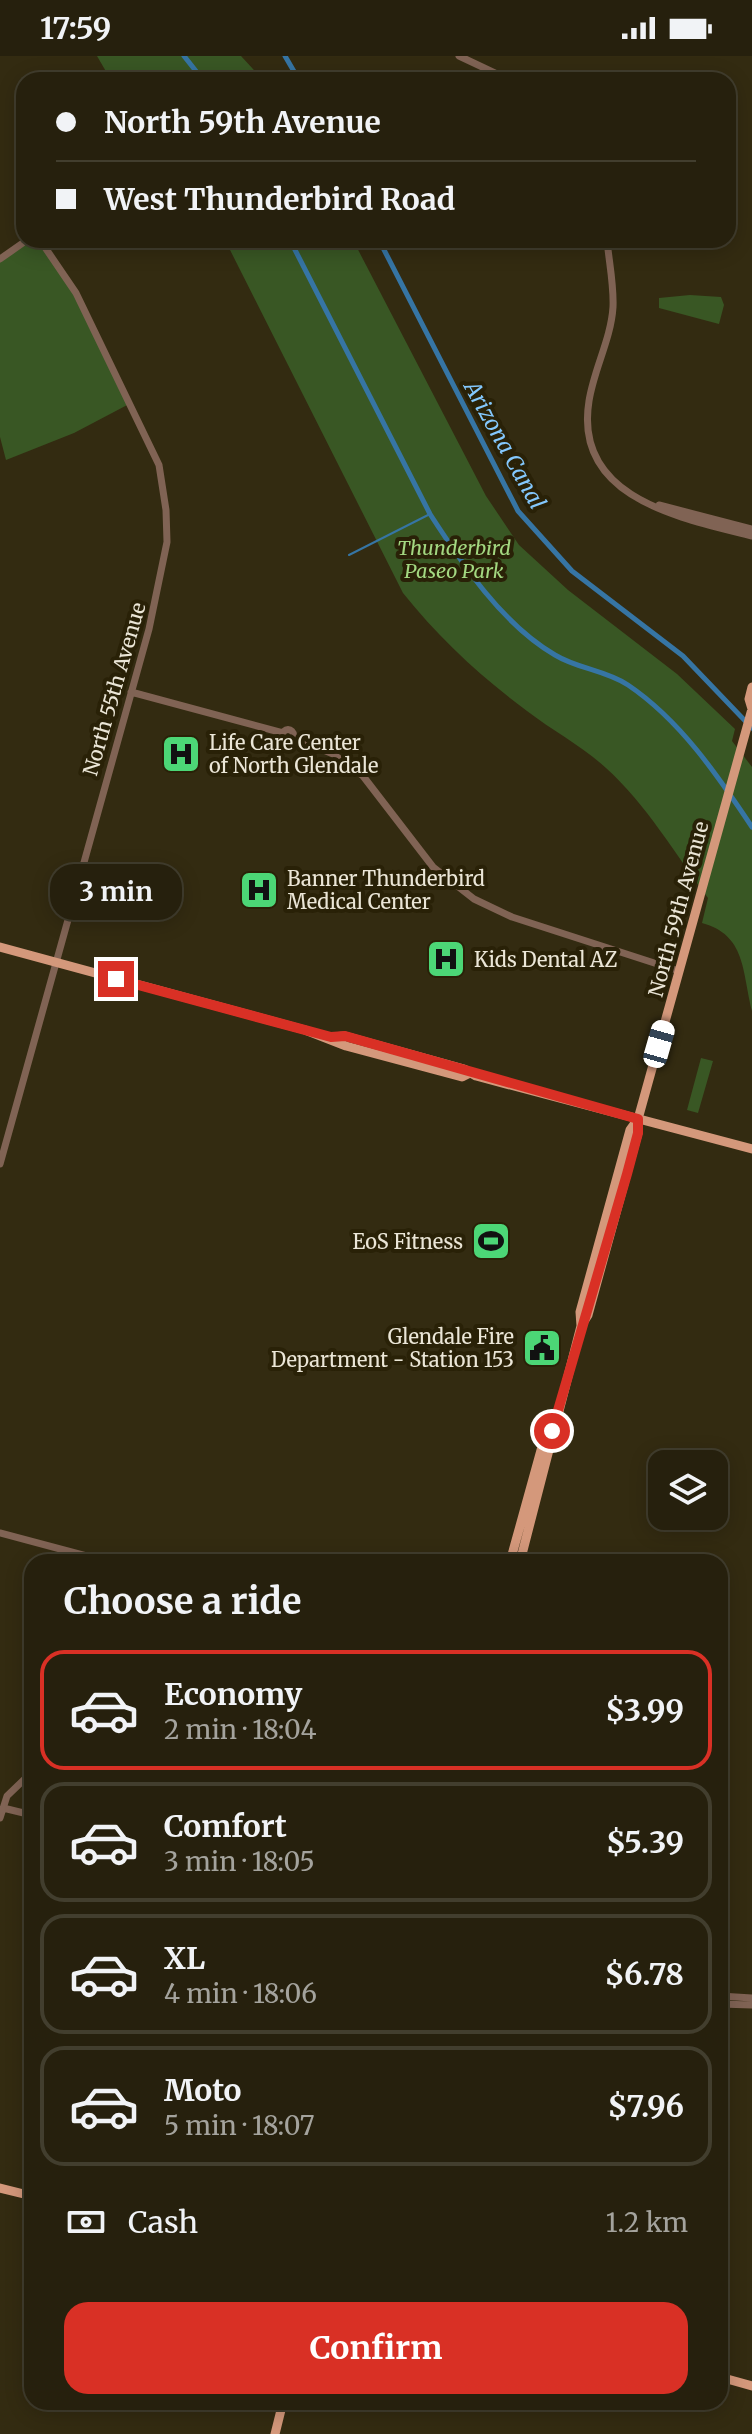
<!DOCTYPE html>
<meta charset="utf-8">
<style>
:root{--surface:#26200d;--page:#322d1b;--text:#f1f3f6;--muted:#a4a39d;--line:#423e2e;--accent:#d93025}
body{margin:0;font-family:Merriweather,serif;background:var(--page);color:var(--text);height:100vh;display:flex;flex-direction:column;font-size:30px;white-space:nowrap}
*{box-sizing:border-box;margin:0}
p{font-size:26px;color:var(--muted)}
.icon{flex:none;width:44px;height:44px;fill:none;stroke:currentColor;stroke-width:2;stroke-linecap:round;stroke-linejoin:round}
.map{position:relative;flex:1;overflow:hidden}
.side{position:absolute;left:24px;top:1498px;width:704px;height:856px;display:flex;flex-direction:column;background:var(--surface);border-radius:24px;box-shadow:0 4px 20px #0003,0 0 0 2px var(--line)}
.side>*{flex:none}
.hud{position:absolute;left:16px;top:16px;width:720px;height:176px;border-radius:24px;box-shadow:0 4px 20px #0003,0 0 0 2px var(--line);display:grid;align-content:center;height:176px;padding:0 40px;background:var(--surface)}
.tools{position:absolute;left:648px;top:1394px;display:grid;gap:16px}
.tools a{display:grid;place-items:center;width:80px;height:80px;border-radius:16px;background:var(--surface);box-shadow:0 4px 20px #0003,0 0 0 2px var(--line);font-size:40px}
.end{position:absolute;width:36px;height:36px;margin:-18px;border:10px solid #d93025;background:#fff;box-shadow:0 0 0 4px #fff}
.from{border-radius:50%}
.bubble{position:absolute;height:56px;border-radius:24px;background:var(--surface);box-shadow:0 4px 20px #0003,0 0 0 2px var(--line);font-size:26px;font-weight:700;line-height:56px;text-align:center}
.car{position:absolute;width:24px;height:48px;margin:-24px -12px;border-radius:10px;box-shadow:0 0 6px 2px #0007;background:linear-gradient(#fff 24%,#345 0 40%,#fff 0 76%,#345 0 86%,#fff 0)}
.hud b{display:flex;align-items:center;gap:28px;height:76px;font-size:30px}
.hud b+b{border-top:2px solid var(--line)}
.hud i{width:20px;height:20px;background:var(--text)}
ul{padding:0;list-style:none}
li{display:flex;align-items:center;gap:24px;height:120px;margin:0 16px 12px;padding:0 24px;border:4px solid var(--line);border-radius:24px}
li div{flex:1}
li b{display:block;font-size:30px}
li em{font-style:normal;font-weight:700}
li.active{border-color:var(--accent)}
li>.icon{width:72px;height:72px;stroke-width:1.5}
h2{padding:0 40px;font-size:36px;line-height:96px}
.pay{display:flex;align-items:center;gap:20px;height:88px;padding:0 40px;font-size:30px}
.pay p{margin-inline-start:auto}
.button{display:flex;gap:16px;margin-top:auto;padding:16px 40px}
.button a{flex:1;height:92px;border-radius:24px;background:var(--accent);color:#fff;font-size:32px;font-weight:700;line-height:92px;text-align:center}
.status{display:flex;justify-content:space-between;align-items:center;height:56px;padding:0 40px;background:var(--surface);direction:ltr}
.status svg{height:22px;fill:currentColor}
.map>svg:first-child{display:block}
.green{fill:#395724}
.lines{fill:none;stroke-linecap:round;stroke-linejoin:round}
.stream{stroke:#3675a4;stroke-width:2}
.canal{stroke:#3675a4;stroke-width:5}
.minor{stroke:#806354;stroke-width:7}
.major{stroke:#d4987b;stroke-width:9}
.route{stroke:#d93025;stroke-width:10}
.labels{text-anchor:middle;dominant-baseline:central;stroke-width:8;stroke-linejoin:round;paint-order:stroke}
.park-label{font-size:20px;font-style:italic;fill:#a3d881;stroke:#292107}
.street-label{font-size:20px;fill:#ebe6d7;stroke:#292107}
.poi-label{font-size:20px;fill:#ebe6d7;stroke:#292107;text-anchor:start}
.water-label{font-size:22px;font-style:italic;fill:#84c8fd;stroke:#292107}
</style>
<div class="status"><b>17:59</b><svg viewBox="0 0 49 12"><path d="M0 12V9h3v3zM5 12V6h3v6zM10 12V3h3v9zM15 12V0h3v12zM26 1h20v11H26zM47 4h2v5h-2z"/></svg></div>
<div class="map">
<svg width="752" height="2378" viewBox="0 0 752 2378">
<rect width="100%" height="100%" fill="#332b11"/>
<path class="green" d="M97,0H241L263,24H111Z
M27,184H40L76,237L131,347L74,377L6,404L0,381V203Z
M225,184H353L486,440L519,489L568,534L677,618L735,673L732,685L752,711V955C742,915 746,879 702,867L708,842C675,798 647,749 606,712C582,690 553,675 527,655C480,620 439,582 403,537Z
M690,239L721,241L724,249L719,268L659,252V242Z
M701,1002L713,1005L698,1057L687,1054Z"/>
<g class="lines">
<path class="stream" d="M349,499L430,458"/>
<path class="canal" d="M184,0L203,24
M285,0L299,24
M290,184L430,458C463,509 502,568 555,599C578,613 605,614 628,629C680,664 718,720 752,771
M379,184L518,455L572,515L683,600L752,672"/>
<path class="minor" d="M459,0L510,24
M607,184C609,206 614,229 613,251C611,283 594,313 589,345C573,443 682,462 752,480
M0,203L27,184
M659,449L752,473
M131,636L283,677
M282.5 679a5.5 5.5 0 1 1 11 0a5.5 5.5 0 1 1-11 0Z
M293,681L333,698L363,720L433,811L474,843L512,861L679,915
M0,1108L149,573L167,486L166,454L159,409L76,237L40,184
M0,1477L109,1506
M3,1752L32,1759
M0,1762L7,1740L32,1716
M720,1940L752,1942
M720,1948L752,1949"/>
<path class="major" d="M0,891L305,974L346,990L462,1021L468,1018
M331,981L345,980L464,1013L476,1020L752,1093
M581,1270L588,1259L638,1077V1063L752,653L749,643L752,631
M510,1506L543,1387L550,1384
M520,1506L581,1270L580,1256L630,1074L638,1063
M0,2132L32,2140
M720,2321L752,2330
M275,2378L283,2346"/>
</g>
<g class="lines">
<path class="route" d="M116,923L331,981L345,980L638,1063V1077L627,1118L552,1375"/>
</g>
<defs>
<g id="hospital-square" transform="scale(2)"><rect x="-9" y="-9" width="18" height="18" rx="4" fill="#4cd676" stroke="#292107"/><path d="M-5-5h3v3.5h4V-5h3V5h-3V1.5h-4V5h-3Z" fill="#111"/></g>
<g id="stadium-square" transform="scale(2)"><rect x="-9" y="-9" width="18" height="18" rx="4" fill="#4cd676" stroke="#292107"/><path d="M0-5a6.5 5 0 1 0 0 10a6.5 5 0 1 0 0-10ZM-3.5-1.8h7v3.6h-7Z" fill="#111"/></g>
<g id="civic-square" transform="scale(2)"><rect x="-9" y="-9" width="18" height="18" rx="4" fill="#4cd676" stroke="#292107"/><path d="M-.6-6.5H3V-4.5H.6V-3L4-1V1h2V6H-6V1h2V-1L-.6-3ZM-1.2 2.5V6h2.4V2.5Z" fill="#111"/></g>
</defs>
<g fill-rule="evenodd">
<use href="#hospital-square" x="181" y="698"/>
<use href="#hospital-square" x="259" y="834"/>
<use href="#hospital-square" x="446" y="903"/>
<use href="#stadium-square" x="491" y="1185"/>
<use href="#civic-square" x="542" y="1292"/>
</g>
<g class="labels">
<g class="park-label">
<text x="454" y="491">Thunderbird<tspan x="454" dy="23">Paseo Park</tspan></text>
</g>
<g class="street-label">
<text transform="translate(114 633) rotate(-74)">North 55th Avenue</text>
<text transform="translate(678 853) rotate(-75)">North 59th Avenue</text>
</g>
<g class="poi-label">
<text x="209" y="686">Life Care Center<tspan x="209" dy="23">of North Glendale</tspan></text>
<text x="287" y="822">Banner Thunderbird<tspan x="287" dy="23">Medical Center</tspan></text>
<text x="474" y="903">Kids Dental AZ</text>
<text x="463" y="1185" text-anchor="end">EoS Fitness</text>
<text x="514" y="1280" text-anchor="end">Glendale Fire<tspan x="514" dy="23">Department - Station 153</tspan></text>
</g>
<g class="water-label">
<text transform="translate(505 389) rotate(61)">Arizona Canal</text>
</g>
</g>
</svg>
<div class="tools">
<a><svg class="icon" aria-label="layers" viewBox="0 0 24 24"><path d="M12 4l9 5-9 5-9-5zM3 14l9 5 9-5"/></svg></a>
</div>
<i class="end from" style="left:552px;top:1375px"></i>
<i class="end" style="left:116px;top:923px"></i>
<div class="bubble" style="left:50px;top:808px;width:132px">3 min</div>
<i class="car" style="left:659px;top:988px;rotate:16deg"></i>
<div class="hud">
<b><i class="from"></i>North 59th Avenue</b>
<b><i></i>West Thunderbird Road</b>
</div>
<section class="side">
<h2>Choose a ride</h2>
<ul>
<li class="active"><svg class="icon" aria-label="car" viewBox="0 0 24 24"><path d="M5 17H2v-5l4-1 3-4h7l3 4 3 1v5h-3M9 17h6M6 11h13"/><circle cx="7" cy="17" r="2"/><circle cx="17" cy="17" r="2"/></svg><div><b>Economy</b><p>2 min · 18:04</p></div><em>$3.99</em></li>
<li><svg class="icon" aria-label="car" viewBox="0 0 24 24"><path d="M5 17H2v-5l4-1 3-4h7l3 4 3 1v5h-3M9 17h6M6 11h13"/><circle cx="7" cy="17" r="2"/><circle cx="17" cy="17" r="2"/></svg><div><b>Comfort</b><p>3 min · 18:05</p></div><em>$5.39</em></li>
<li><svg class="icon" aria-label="car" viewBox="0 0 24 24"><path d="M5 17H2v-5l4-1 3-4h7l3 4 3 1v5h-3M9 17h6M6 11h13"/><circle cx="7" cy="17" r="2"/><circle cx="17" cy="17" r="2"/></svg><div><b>XL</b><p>4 min · 18:06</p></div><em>$6.78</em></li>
<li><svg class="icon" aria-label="car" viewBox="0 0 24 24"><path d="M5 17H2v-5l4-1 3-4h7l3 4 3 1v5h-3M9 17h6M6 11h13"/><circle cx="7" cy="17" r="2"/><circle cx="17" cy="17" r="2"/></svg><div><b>Moto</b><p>5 min · 18:07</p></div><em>$7.96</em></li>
</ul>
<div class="pay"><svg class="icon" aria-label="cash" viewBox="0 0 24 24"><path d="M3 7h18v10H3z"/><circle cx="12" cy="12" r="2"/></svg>Cash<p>1.2 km</p></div>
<div class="button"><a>Confirm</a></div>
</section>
</div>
